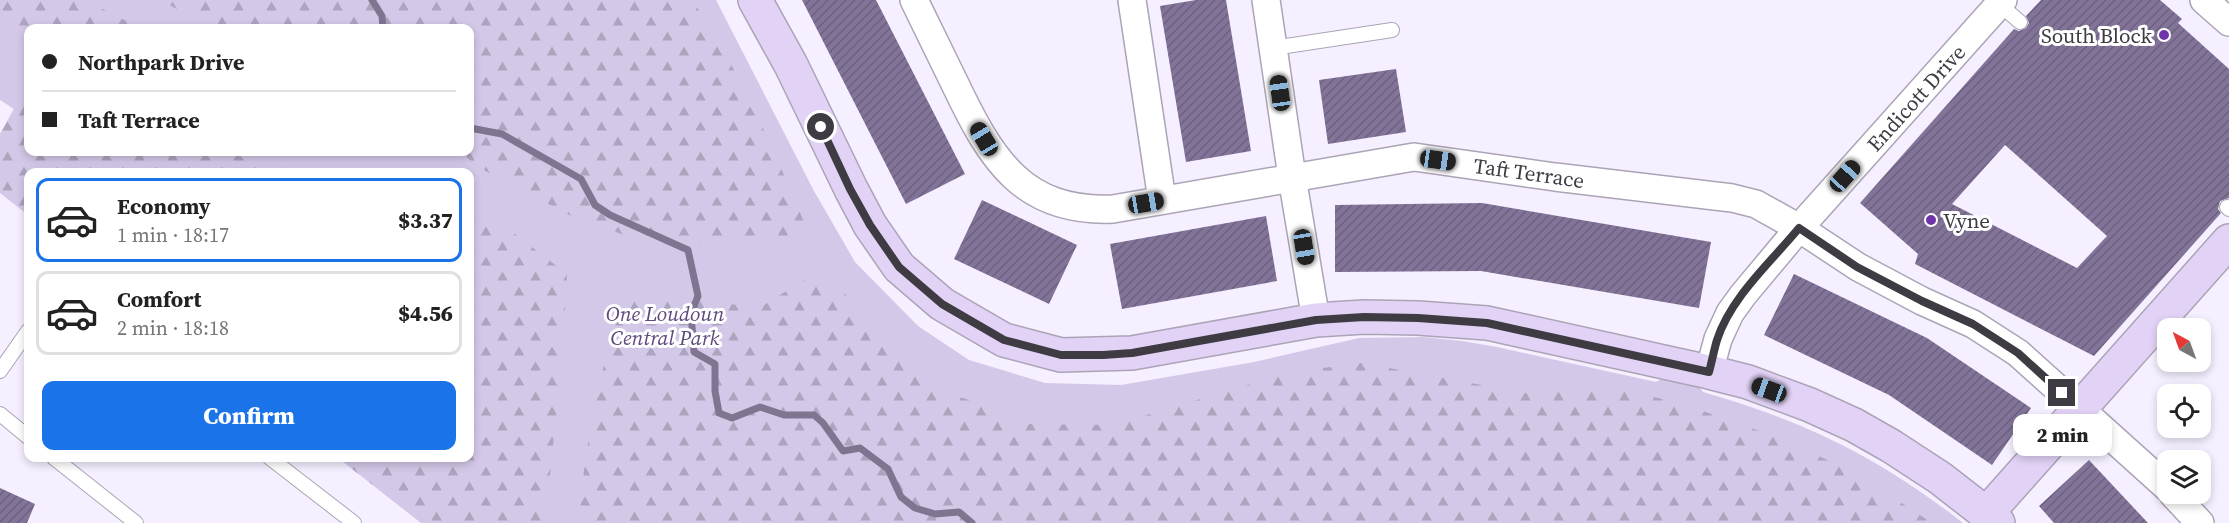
<!DOCTYPE html>
<meta charset="utf-8">
<style>
:root{--surface:#fff;--page:#f6f6f6;--text:#222;--muted:#767676;--line:#e0e0e0;--accent:#1a73e8}
body{margin:0;font-family:"Source Serif 4",serif;background:var(--page);color:var(--text);height:100vh;display:flex;flex-direction:column;font-size:22px;white-space:nowrap}
*{box-sizing:border-box;margin:0}
p{font-size:20px;color:var(--muted)}
.icon{flex:none;width:33px;height:33px;fill:none;stroke:currentColor;stroke-width:2;stroke-linecap:round;stroke-linejoin:round}
.map{position:relative;flex:1;overflow:hidden}
.side{position:absolute;left:24px;top:168px;width:450px;height:294px;display:flex;flex-direction:column;background:var(--surface);border-radius:12px;box-shadow:0 3px 9px #0003}
.side>*{flex:none}
.top-card{position:absolute;left:24px;top:24px;width:450px;height:132px;border-radius:12px;box-shadow:0 3px 9px #0003;display:grid;align-content:center;height:132px;padding:0 18px;background:var(--surface)}
.needle{width:39px;rotate:319deg}
.fabs{position:absolute;left:2157px;top:318px;display:grid;gap:12px}
.fabs a{display:grid;place-items:center;width:54px;height:54px;border-radius:12px;background:var(--surface);box-shadow:0 3px 9px #0003;font-size:30px}
.end{position:absolute;width:27px;height:27px;margin:-14px;border:8px solid #3e3b43;background:#fff;box-shadow:0 0 0 3px #fff}
.from{border-radius:50%}
.bubble{position:absolute;height:42px;border-radius:12px;background:var(--surface);box-shadow:0 3px 9px #0003;font-size:20px;font-weight:800;line-height:42px;text-align:center}
.car{position:absolute;width:18px;height:36px;margin:-18px -9px;border-radius:8px;box-shadow:0 0 4px 2px #0007;background:linear-gradient(#222 24%,#8ab4d8 0 40%,#222 0 76%,#8ab4d8 0 86%,#222 0)}
.top-card b{display:flex;align-items:center;gap:21px;height:57px;font-size:22px}
.top-card b+b{border-top:2px solid var(--line)}
.top-card i{width:15px;height:15px;background:var(--text)}
ul{padding:10px 0 0;list-style:none}
li{display:flex;align-items:center;gap:18px;height:84px;margin:0 12px 9px;padding:0 6px;border:3px solid var(--line);border-radius:12px}
li div{flex:1}
li b{display:block;font-size:22px}
li em{font-style:normal;font-weight:800}
li.active{border-color:var(--accent)}
li>.icon{width:54px;height:54px;stroke-width:1.5}
.button{display:flex;gap:12px;margin-top:auto;padding:12px 18px}
.button a{flex:1;height:69px;border-radius:12px;background:var(--accent);color:#fff;font-size:24px;font-weight:800;line-height:69px;text-align:center}
.map>svg:first-child{display:block}
.green{fill:#d4c8e8;fill-rule:evenodd}
.forest{fill:url(#forest-firs)}
.lines{fill:none;stroke-linecap:round;stroke-linejoin:round}
.stream{stroke:#807591;stroke-width:7}
.building{fill:url(#building-hatch);fill-rule:evenodd}
.lane-casing{stroke:#aba4b6;stroke-width:16}
.street-casing{stroke:#aba4b6;stroke-width:30}
.secondary-casing{stroke:#aba4b6;stroke-width:36}
.lane{stroke:#fff;stroke-width:14}
.street{stroke:#fff;stroke-width:27}
.secondary{stroke:#e2d2f6;stroke-width:33}
.route{stroke:#3e3b43;stroke-width:8}
.poi-dot{fill:#6f34aa;stroke:#fff;stroke-width:2}
.labels{text-anchor:middle;dominant-baseline:central;stroke-width:6;stroke-linejoin:round;paint-order:stroke}
.poi-label{font-size:21px;fill:#3e3b43;stroke:#fff;text-anchor:end}
.street-label{font-size:21px;fill:#3e3b43;stroke:#fff}
.park-label{font-size:21px;font-style:italic;fill:#5e487c;stroke:#fff}
</style>
<div class="map">
<svg width="2229" height="523" viewBox="0 0 2229 523">
<defs>
<pattern id="forest-firs" width="22" height="20" patternUnits="userSpaceOnUse" patternTransform="scale(1.5)"><rect width="22" height="20" fill="#d4c8e8"/><path d="M5 1l3.5 6h-7zM16 11l3.5 6h-7z" fill="#ada4be"/></pattern>
<pattern id="building-hatch" width="6" height="6" patternUnits="userSpaceOnUse" patternTransform="scale(1.5)"><rect width="6" height="6" fill="#827498"/><path d="M-1 1l2-2M0 6l6-6M5 7l2-2" fill="none" stroke="#6c607e"/></pattern>
</defs>
<rect width="100%" height="100%" fill="#f5efff"/>
<path class="green" d="M0,0H716L814,191L855,262L918,326L969,360L1045,383L1121,385L1254,362L1359,338L1424,337L1462,341L1497,347L1656,382L1665,377L1698,385L1703,392C1805,421 1880,458 1963,523H426L470,458V172H28L0,134L14,109L0,100ZM28,28H470V152H28Z"/>
<path class="forest" d="M0,0H85L140,28H28V39L0,28Z
M161,0H692C741,72 775,153 809,234L682,244L636,239L573,217L480,168L460,152H470V28H210Z
M19,96L28,99V152H223L300,171L423,172H28V215L0,193V134L14,109Z
M470,199L567,274L563,349L545,523H421L338,458H470Z
M807,278L844,292L869,330L950,393L1031,424L1113,425L1291,372L1362,363L1525,393L1606,386L1680,403L1785,440L1859,475L1932,523H579C582,473 590,426 601,377C608,351 613,327 625,303L673,296L759,308Z"/>
<g class="lines">
<path class="stream" d="M372,0L382,16L383,28
M470,128L502,134L581,179L595,205L610,215L688,250L698,296L691,314L694,352L715,364V391L719,413L732,418L760,407L784,415H814L823,423L843,451L860,448L888,469L901,497L915,508L935,514L959,512L972,523"/>
</g>
<path class="building" d="M802,0H876L965,174L906,204Z
M1196,0H1226L1251,151L1186,162L1160,6Z
M2041,0H2160L2182,19L2178,23L2229,69V198L2220,201L2218,209L2221,213L2094,356L1915,264L1918,254L1860,203L2014,29L2019,31L2026,28L2029,23L2026,16ZM2005,145L2107,236L2077,268L1952,204Z
M1396,69L1406,132L1328,144L1319,80Z
M982,200L1077,245L1049,304L954,259Z
M1482,203L1711,242L1699,308L1481,271L1335,272V205Z
M1266,216L1277,281L1122,309L1110,244Z
M1794,274L1927,338L2031,408L1992,465L1889,395L1764,335Z
M2089,460L2148,523H2054L2039,506Z
M0,488L35,504L27,523H0Z"/>
<g class="lines">
<g class="lane-casing">
<path id="lane" d="M1999,4L2020,22
M1273,48L1392,30
M2227,207L2229,209
M0,371L28,331
M0,414L28,437
M54,458L136,523
M270,458L354,523"/>
</g>
<g class="street-casing">
<path id="street" d="M914,0C928,29 942,57 956,86C991,159 1023,213 1113,209L1414,157L1555,177L1732,198L1756,204L1799,228L1858,267L1922,301L1973,324L2018,353L2168,488
M1132,0L1162,200
M1266,0L1292,177L1316,320
M2204,0L2229,22
M1709,372L1718,339L1730,313L1743,295L1799,228L2003,0
M2173,494L2200,523"/>
</g>
<g class="secondary-casing">
<path id="secondary" d="M755,0L791,65L851,189L870,225L899,267L942,304L1004,340L1061,355L1132,353L1316,320L1364,317L1418,318L1487,323L1709,372L1748,382L1810,405L1854,425L1891,446L1940,478L1998,523
M1987,513L2229,241"/>
</g>
<use href="#lane" class="lane"/>
<use href="#street" class="street"/>
<use href="#secondary" class="secondary"/>
</g>
<g class="lines">
<path class="route" d="M821,127L850,189L870,225L899,267L942,304L1004,340L1061,355H1103L1132,353L1316,320L1364,317L1418,318L1487,323L1709,372C1712,361 1714,350 1717,340C1731,297 1771,262 1799,228L1857,267L1922,301L1973,324L2018,353L2062,393"/>
</g>
<g class="poi-dot">
<circle cx="2164" cy="35" r="6"/>
<circle cx="1931" cy="220" r="6"/>
</g>
<g class="labels">
<g class="poi-label">
<text x="2152" y="35">South Block</text>
<text x="1943" y="220" text-anchor="start">Vyne</text>
</g>
<g class="street-label">
<text transform="translate(1916 98) rotate(-48)">Endicott Drive</text>
<text transform="translate(1529 173) rotate(8)">Taft Terrace</text>
</g>
<g class="park-label">
<text x="665" y="313">One Loudoun<tspan x="665" dy="24">Central Park</tspan></text>
</g>
</g>
</svg>
<div class="fabs">
<a><svg class="needle" viewBox="-14 -14 28 28"><path d="M0-13l5 13h-10z" fill="#e53935"/><path d="M0 13l5-13h-10z" fill="#767676"/></svg></a>
<a><svg class="icon" aria-label="locate" viewBox="0 0 24 24"><circle cx="12" cy="12" r="6"/><path d="M12 2v4M12 18v4M2 12h4M18 12h4"/></svg></a>
<a><svg class="icon" aria-label="layers" viewBox="0 0 24 24"><path d="M12 4l9 5-9 5-9-5zM3 14l9 5 9-5"/></svg></a>
</div>
<i class="end from" style="left:821px;top:127px"></i>
<i class="end" style="left:2062px;top:393px"></i>
<div class="bubble" style="left:2013px;top:414px;width:99px">2 min</div>
<i class="car" style="left:1280px;top:93px;rotate:352deg"></i>
<i class="car" style="left:984px;top:139px;rotate:329deg"></i>
<i class="car" style="left:1438px;top:160px;rotate:98deg"></i>
<i class="car" style="left:1845px;top:176px;rotate:42deg"></i>
<i class="car" style="left:1146px;top:203px;rotate:80deg"></i>
<i class="car" style="left:1304px;top:247px;rotate:171deg"></i>
<i class="car" style="left:1769px;top:390px;rotate:290deg"></i>
<div class="top-card">
<b><i class="from"></i>Northpark Drive</b>
<b><i></i>Taft Terrace</b>
</div>
<section class="side">
<ul>
<li class="active"><svg class="icon" aria-label="car" viewBox="0 0 24 24"><path d="M5 17H2v-5l4-1 3-4h7l3 4 3 1v5h-3M9 17h6M6 11h13"/><circle cx="7" cy="17" r="2"/><circle cx="17" cy="17" r="2"/></svg><div><b>Economy</b><p>1 min · 18:17</p></div><em>$3.37</em></li>
<li><svg class="icon" aria-label="car" viewBox="0 0 24 24"><path d="M5 17H2v-5l4-1 3-4h7l3 4 3 1v5h-3M9 17h6M6 11h13"/><circle cx="7" cy="17" r="2"/><circle cx="17" cy="17" r="2"/></svg><div><b>Comfort</b><p>2 min · 18:18</p></div><em>$4.56</em></li>
</ul>
<div class="button"><a>Confirm</a></div>
</section>
</div>
